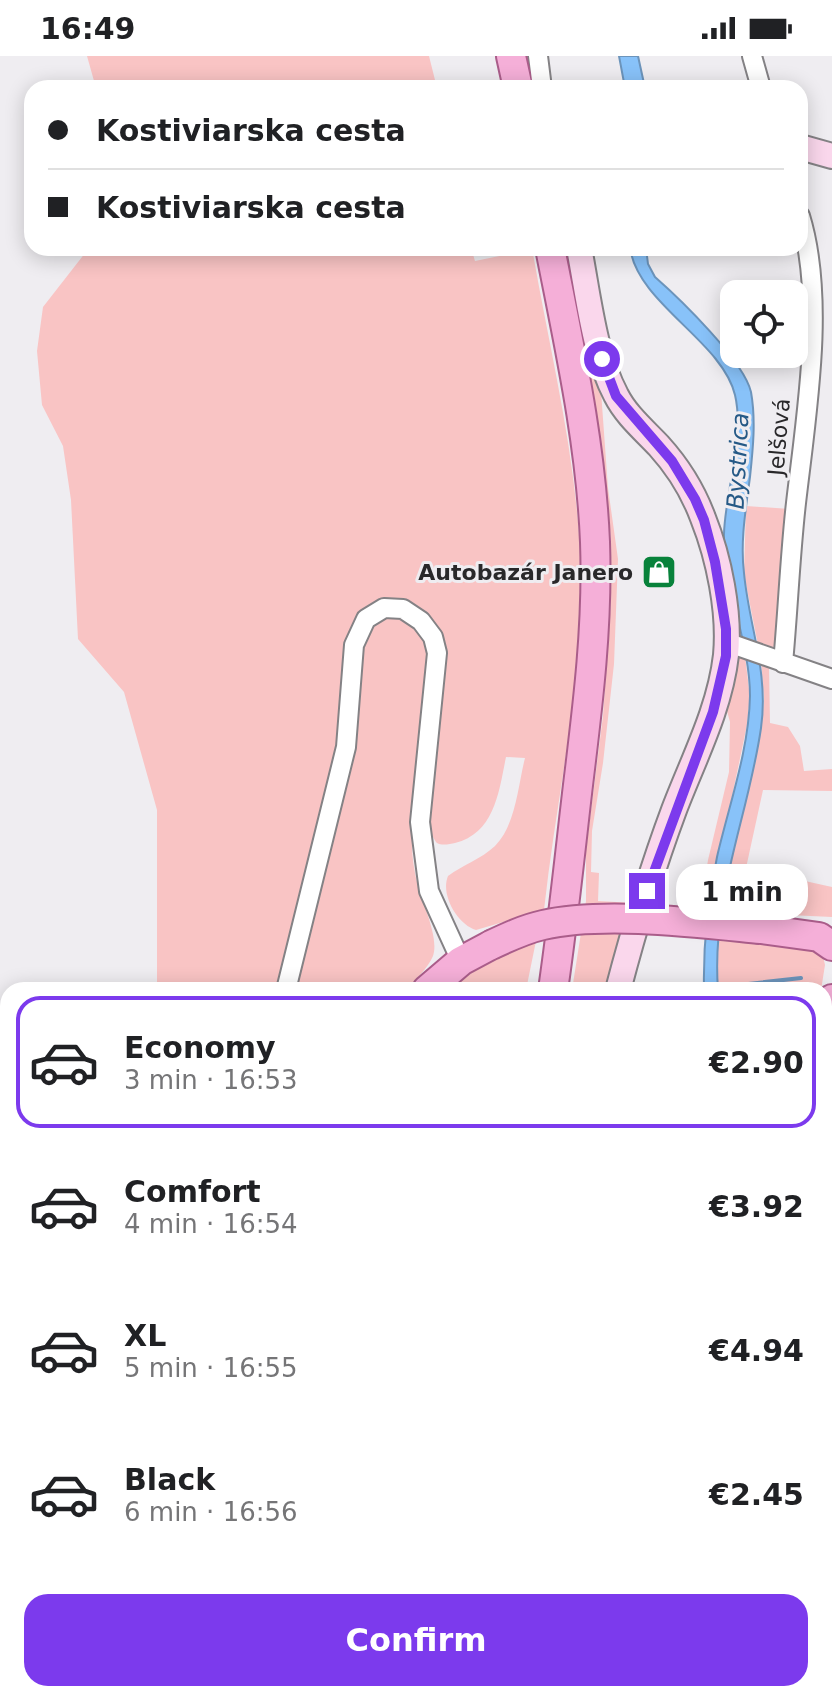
<!DOCTYPE html>
<meta charset="utf-8">
<style>
:root{--surface:#fff;--page:#f6f6f6;--text:#202124;--muted:#757577;--line:#e0e0e0;--accent:#7c3aed}
body{margin:0;font-family:"DejaVu Sans",sans-serif;background:var(--page);color:var(--text);height:100vh;display:flex;flex-direction:column;font-size:30px;white-space:nowrap}
*{box-sizing:border-box;margin:0}
p{font-size:26px;color:var(--muted)}
.icon{flex:none;width:44px;height:44px;fill:none;stroke:currentColor;stroke-width:2;stroke-linecap:round;stroke-linejoin:round}
.map{position:relative;flex:1;overflow:hidden}
.side{position:absolute;left:0px;top:926px;width:832px;height:720px;display:flex;flex-direction:column;background:var(--surface);border-radius:24px 24px 0 0;box-shadow:0 4px 20px #0003}
.side>*{flex:none}
.top-card{position:absolute;left:24px;top:24px;width:784px;height:176px;border-radius:24px;box-shadow:0 4px 20px #0003;display:grid;align-content:center;height:176px;padding:0 24px;background:var(--surface)}
.fabs{position:absolute;left:720px;top:224px;display:grid;gap:16px}
.fabs a{display:grid;place-items:center;width:88px;height:88px;border-radius:16px;background:var(--surface);box-shadow:0 4px 20px #0003;font-size:40px}
.end{position:absolute;width:36px;height:36px;margin:-18px;border:10px solid #7c3aed;background:#fff;box-shadow:0 0 0 4px #fff}
.from{border-radius:50%}
.bubble{position:absolute;height:56px;border-radius:24px;background:var(--surface);box-shadow:0 4px 20px #0003;font-size:26px;font-weight:800;line-height:56px;text-align:center}
.top-card b{display:flex;align-items:center;gap:28px;height:76px;font-size:30px}
.top-card b+b{border-top:2px solid var(--line)}
.top-card i{width:20px;height:20px;background:var(--text)}
ul{padding:14px 0 0;list-style:none}
li{display:flex;align-items:center;gap:24px;height:132px;margin:0 16px 12px;padding:0 8px;border:4px solid transparent;border-radius:24px}
li div{flex:1}
li b{display:block;font-size:30px}
li em{font-style:normal;font-weight:800}
li.current{border-color:var(--accent)}
li>.icon{width:72px;height:72px;stroke-width:1.5}
.primary-button{display:flex;gap:16px;margin-top:auto;padding:16px 24px}
.primary-button a{flex:1;height:92px;border-radius:24px;background:var(--accent);color:#fff;font-size:32px;font-weight:800;line-height:92px;text-align:center}
.status{display:flex;justify-content:space-between;align-items:center;height:56px;padding:0 40px;background:var(--surface);direction:ltr}
.status svg{height:22px;fill:currentColor}
.map>svg:first-child{display:block}
.green{fill:#f9c4c4}
.water{fill:#88c2f9;stroke:#6c94bb;stroke-width:2}
.lines{fill:none;stroke-linecap:round;stroke-linejoin:round}
.stream{stroke:#6c94bb;stroke-width:4}
.street-casing{stroke:#848285;stroke-width:22}
.secondary-casing{stroke:#848285;stroke-width:28}
.primary-casing{stroke:#aa5d8a;stroke-width:32}
.highway-casing{stroke:#aa5d8a;stroke-width:36}
.street{stroke:#fff;stroke-width:18}
.secondary{stroke:#fad7ec;stroke-width:24}
.primary{stroke:#f5afd8;stroke-width:28}
.highway{stroke:#ef79be;stroke-width:32}
.primary-bridge-casing{stroke:#aa5d8a;stroke-width:32;stroke-linecap:butt}
.primary-bridge{stroke:#f5afd8;stroke-width:28}
.route{stroke:#7c3aed;stroke-width:10}
.labels{text-anchor:middle;dominant-baseline:central;stroke-width:6;stroke-linejoin:round;paint-order:stroke}
.street-label{font-size:22px;fill:#29282a;stroke:#efedf1}
.poi-label{font-size:22px;font-weight:bold;fill:#29282a;stroke:#efedf1;text-anchor:end}
.water-label{font-size:24px;font-style:italic;fill:#255986;stroke:#efedf1}
</style>
<div class="status"><b>16:49</b><svg viewBox="0 0 49 12"><path d="M0 12V9h3v3zM5 12V6h3v6zM10 12V3h3v9zM15 12V0h3v12zM26 1h20v11H26zM47 4h2v5h-2z"/></svg></div>
<div class="map">
<svg width="832" height="1646" viewBox="0 0 832 1646">
<rect width="100%" height="100%" fill="#efedf1"/>
<path class="green" d="M87,0H429L437,32H96Z
M89,192H471L475,205L519,196V192H532C551,302 579,409 581,522C582,634 556,743 544,854L476,874C458,869 440,839 448,820C463,809 481,803 495,790C516,769 518,729 525,702L506,701C499,735 495,777 455,787C450,788 442,790 437,787C434,785 418,749 414,743C412,768 410,792 415,817C419,841 440,880 433,900C428,912 415,924 406,934H157V754L124,636L78,583L71,444L63,390L42,349L37,295L43,251Z
M565,192H571L601,335L608,432L618,503L614,608L603,707L592,775L591,816L599,817L598,845L635,847L610,934H572L586,845V794L603,660L611,543V484L602,394Z
M746,450L790,453L780,584L770,594L758,589L744,518Z
M732,599L745,600L750,641L747,669L708,855H700L708,804L729,716L730,666L725,648Z
M761,606L769,610L770,667L788,671L800,690L804,715L832,713V735L763,734L746,812L832,831V861L721,856L729,805L761,674L764,643Z
M537,880L526,934H448L485,907Z
M718,880L802,886L823,900L825,909L821,934H718Z
M832,1011V1149L824,1151V1047Z
M824,1463L832,1464V1646H816V1638H824Z
M7,1490L8,1638H54L57,1646H0V1491Z
M87,1638H299L300,1646H91Z
M548,1638H636L635,1646H550Z"/>
<path class="water" d="M619,0H638L645,32H625Z
M630,192H646L648,208L655,221C680,243 744,305 751,336C756,364 753,393 750,421C746,452 740,485 744,517C749,571 769,616 761,672C748,762 711,840 718,934H704C703,890 708,844 717,801C729,749 749,694 750,640C750,586 723,530 724,478C725,436 745,382 735,339C722,285 638,248 630,192Z"/>
<g class="lines">
<path class="stream" d="M712,932L801,922"/>
<g class="street-casing">
<path id="street" d="M538,0L542,32
M752,0L761,32
M726,586L832,623
M783,607C788,554 790,500 796,447C806,360 826,244 800,160
M286,934L346,691L354,589L366,563L384,552L403,553L421,565L433,581L437,597L420,766L429,835L461,905
M79,1638V1646"/>
</g>
<g class="secondary-casing">
<path id="secondary" d="M800,91L832,100
M579,192C588,238 594,298 616,339C626,359 644,374 659,390C678,411 693,435 703,462C719,502 730,556 726,599C720,653 693,704 674,754C652,813 634,873 618,934
M474,1646L475,1638"/>
</g>
<g class="primary-casing">
<path id="primary" d="M511,0L518,32
M550,192C569,289 591,387 595,486C598,568 588,648 578,729C570,797 563,866 553,934
M761,873L819,881L832,890
M427,934L461,905L491,889
M824,986L832,943
M444,1646L445,1638"/>
</g>
<g class="highway-casing">
<path id="highway" d="M422,1646L424,1638"/>
</g>
<use href="#street" class="street"/>
<use href="#secondary" class="secondary"/>
<use href="#primary" class="primary"/>
<use href="#highway" class="highway"/>
<g class="primary-bridge-casing">
<path id="primary-bridge" d="M491,889C508,881 525,873 543,869C603,855 699,867 761,873"/>
</g>
<use href="#primary-bridge" class="primary-bridge"/>
</g>
<g class="lines">
<path class="route" d="M602,303L616,340L672,405L695,443L704,464L715,506L726,573V600L713,656L647,835"/>
</g>
<defs>
<g id="shop-square" transform="scale(1.8)"><rect x="-9" y="-9" width="18" height="18" rx="4" fill="#08823b" stroke="#efedf1"/><path d="M-5-2.5h2.3a2.7 3.5 0 0 1 5.4 0H5L5.5 6h-11ZM-1.5-2.5h3a1.5 2.3 0 0 0-3 0Z" fill="#fff"/></g>
</defs>
<g fill-rule="evenodd">
<use href="#shop-square" x="659" y="516"/>
</g>
<g class="labels">
<g class="street-label">
<text transform="translate(779 381) rotate(-85)">Jelšová</text>
</g>
<g class="poi-label">
<text x="633" y="516">Autobazár Janero</text>
</g>
<g class="water-label">
<text transform="translate(738 405) rotate(-87)">Bystrica</text>
</g>
</g>
</svg>
<div class="fabs">
<a><svg class="icon" aria-label="locate" viewBox="0 0 24 24"><circle cx="12" cy="12" r="6"/><path d="M12 2v4M12 18v4M2 12h4M18 12h4"/></svg></a>
</div>
<i class="end from" style="left:602px;top:303px"></i>
<i class="end" style="left:647px;top:835px"></i>
<div class="bubble" style="left:676px;top:808px;width:132px">1 min</div>
<div class="top-card">
<b><i class="from"></i>Kostiviarska cesta</b>
<b><i></i>Kostiviarska cesta</b>
</div>
<section class="side">
<ul>
<li class="current"><svg class="icon" aria-label="car" viewBox="0 0 24 24"><path d="M5 17H2v-5l4-1 3-4h7l3 4 3 1v5h-3M9 17h6M6 11h13"/><circle cx="7" cy="17" r="2"/><circle cx="17" cy="17" r="2"/></svg><div><b>Economy</b><p>3 min · 16:53</p></div><em>€2.90</em></li>
<li><svg class="icon" aria-label="car" viewBox="0 0 24 24"><path d="M5 17H2v-5l4-1 3-4h7l3 4 3 1v5h-3M9 17h6M6 11h13"/><circle cx="7" cy="17" r="2"/><circle cx="17" cy="17" r="2"/></svg><div><b>Comfort</b><p>4 min · 16:54</p></div><em>€3.92</em></li>
<li><svg class="icon" aria-label="car" viewBox="0 0 24 24"><path d="M5 17H2v-5l4-1 3-4h7l3 4 3 1v5h-3M9 17h6M6 11h13"/><circle cx="7" cy="17" r="2"/><circle cx="17" cy="17" r="2"/></svg><div><b>XL</b><p>5 min · 16:55</p></div><em>€4.94</em></li>
<li><svg class="icon" aria-label="car" viewBox="0 0 24 24"><path d="M5 17H2v-5l4-1 3-4h7l3 4 3 1v5h-3M9 17h6M6 11h13"/><circle cx="7" cy="17" r="2"/><circle cx="17" cy="17" r="2"/></svg><div><b>Black</b><p>6 min · 16:56</p></div><em>€2.45</em></li>
</ul>
<div class="primary-button"><a>Confirm</a></div>
</section>
</div>
